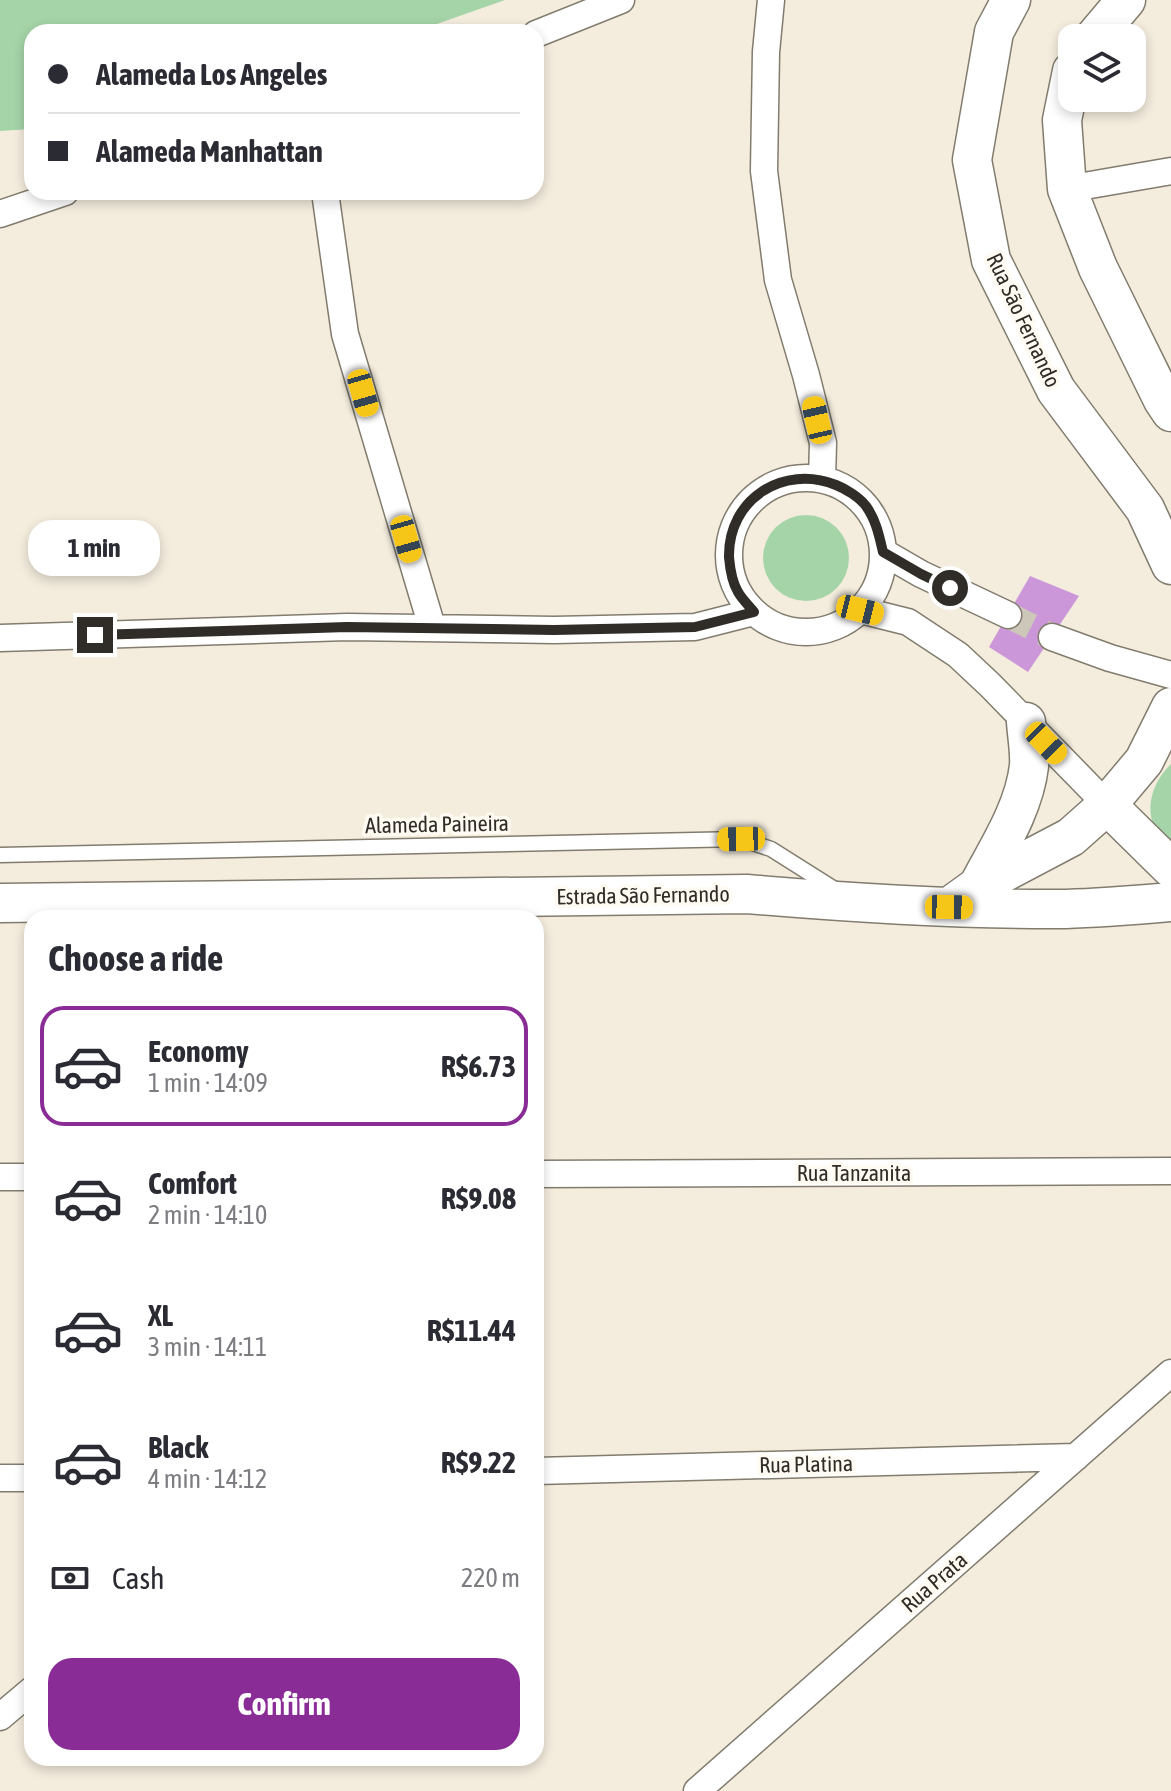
<!DOCTYPE html>
<meta charset="utf-8">
<style>
:root{--surface:#fff;--page:#f7f7f7;--text:#2b2b33;--muted:#7c7c81;--line:#e1e1e2;--accent:#8a2c96}
body{margin:0;font-family:"Asap Condensed",sans-serif;background:var(--page);color:var(--text);height:100vh;display:flex;flex-direction:column;font-size:30px;white-space:nowrap}
*{box-sizing:border-box;margin:0}
p{font-size:26px;color:var(--muted)}
.icon{flex:none;width:44px;height:44px;fill:none;stroke:currentColor;stroke-width:2;stroke-linecap:round;stroke-linejoin:round}
.map{position:relative;flex:1;overflow:hidden}
.side{position:absolute;left:24px;top:910px;width:520px;height:856px;display:flex;flex-direction:column;background:var(--surface);border-radius:24px;box-shadow:0 4px 12px #0003}
.side>*{flex:none}
.guide{position:absolute;left:24px;top:24px;width:520px;height:176px;border-radius:24px;box-shadow:0 4px 12px #0003;display:grid;align-content:center;height:176px;padding:0 24px;background:var(--surface)}
.buttons{position:absolute;left:1058px;top:24px;display:grid;gap:16px}
.buttons a{display:grid;place-items:center;width:88px;height:88px;border-radius:16px;background:var(--surface);box-shadow:0 4px 12px #0003;font-size:40px}
.end{position:absolute;width:36px;height:36px;margin:-18px;border:10px solid #302d28;background:#fff;box-shadow:0 0 0 4px #fff}
.from{border-radius:50%}
.bubble{position:absolute;height:56px;border-radius:24px;background:var(--surface);box-shadow:0 4px 12px #0003;font-size:26px;font-weight:700;line-height:56px;text-align:center}
.car{position:absolute;width:24px;height:48px;margin:-24px -12px;border-radius:10px;box-shadow:0 0 6px 2px #0007;background:linear-gradient(#f5c518 24%,#345 0 40%,#f5c518 0 76%,#345 0 86%,#f5c518 0)}
.guide b{display:flex;align-items:center;gap:28px;height:76px;font-size:30px}
.guide b+b{border-top:2px solid var(--line)}
.guide i{width:20px;height:20px;background:var(--text)}
ul{padding:0;list-style:none}
li{display:flex;align-items:center;gap:24px;height:120px;margin:0 16px 12px;padding:0 8px;border:4px solid transparent;border-radius:24px}
li div{flex:1}
li b{display:block;font-size:30px}
li em{font-style:normal;font-weight:700}
li.active{border-color:var(--accent)}
li>.icon{width:72px;height:72px;stroke-width:1.5}
h2{padding:0 24px;font-size:36px;line-height:96px}
.pay{display:flex;align-items:center;gap:20px;height:88px;padding:0 24px;font-size:30px}
.pay p{margin-inline-start:auto}
.cta{display:flex;gap:16px;margin-top:auto;padding:16px 24px}
.cta a{flex:1;height:92px;border-radius:24px;background:var(--accent);color:#fff;font-size:32px;font-weight:700;line-height:92px;text-align:center}
.map>svg:first-child{display:block}
.green{fill:#a5d4a8}
.building{fill:#cc97d9}
.lines{fill:none;stroke-linecap:round;stroke-linejoin:round}
.minor-tunnel{stroke:#cdc7ba;stroke-width:26;stroke-dasharray:26 13;stroke-linecap:butt}
.service-casing{stroke:#817c6e;stroke-width:17}
.minor-casing{stroke:#817c6e;stroke-width:29}
.secondary-casing{stroke:#817c6e;stroke-width:41}
.service{stroke:#fff;stroke-width:14}
.minor{stroke:#fff;stroke-width:26}
.secondary{stroke:#fff;stroke-width:38}
.route{stroke:#302d28;stroke-width:10}
.labels{text-anchor:middle;dominant-baseline:central;stroke-width:7;stroke-linejoin:round;paint-order:stroke}
.street-label{font-size:22px;fill:#302d28;stroke:#fffbf2}
</style>
<div class="map">
<svg width="1171" height="1791" viewBox="0 0 1171 1791">
<rect width="100%" height="100%" fill="#f4edde"/>
<path class="green" d="M0,0H505L414,32H32V129L0,131Z
M763 558a43 43 0 1 1 86 0a43 43 0 1 1-86 0Z
M1171,764V850C1166,844 1159,837 1155,829C1144,806 1154,780 1171,764Z"/>
<path class="building" d="M1030,576L1079,596L1028,672L989,647Z"/>
<g class="lines">
<path class="minor-tunnel" d="M1008,615L1052,637"/>
<g class="service-casing">
<path id="service" d="M0,855L741,839L771,849L836,890"/>
</g>
<g class="minor-casing">
<path id="minor" d="M771,0L766,52L764,171L778,280L806,375L823,443L822,479
M536,34L621,0
M1067,189L1171,171
M325,192L345,334L432,627
M0,214L65,192
M729 555a77 77 0 1 1 154 0a77 77 0 1 1-154 0Z
M883,552L921,574L1008,615
M860,610L908,622L958,655L990,685L1107,805
M1052,637L1110,658L1171,675
M0,638L347,627L554,630L695,627L754,612
M536,1174L1171,1171
M0,1177H32
M536,1471L1076,1457
M0,1478H32
M0,1717L32,1690
M697,1791L1171,1373"/>
</g>
<g class="secondary-casing">
<path id="secondary" d="M1011,0L994,32L972,160L991,260L1056,390L1145,509L1171,565
M1094,38L1126,0
M1072,71L1062,120L1067,189L1098,268L1163,400L1171,412
M1107,805L1171,868
M978,886C998,848 1024,809 1029,766C1030,752 1027,736 1026,722
M0,903L747,894C853,903 960,910 1066,909C1101,908 1136,905 1171,902
M949,907L978,886L1071,837L1107,805L1144,761L1171,707"/>
</g>
<use href="#service" class="service"/>
<use href="#minor" class="minor"/>
<use href="#secondary" class="secondary"/>
</g>
<g class="lines">
<path class="route" d="M95,635L347,627L554,630L695,627L754,612C749,606 742,599 738,592C732,582 730,569 729,557C728,499 783,464 836,485C846,489 859,497 866,506C876,520 879,535 883,552L921,574L950,588"/>
</g>
<g class="labels">
<g class="street-label">
<text transform="translate(1024 320) rotate(65)">Rua São Fernando</text>
<text transform="translate(437 824) rotate(-1)">Alameda Paineira</text>
<text transform="translate(643 895) rotate(-1)">Estrada São Fernando</text>
<text x="854" y="1173">Rua Tanzanita</text>
<text transform="translate(806 1464) rotate(-1)">Rua Platina</text>
<text transform="translate(934 1582) rotate(-41)">Rua Prata</text>
</g>
</g>
</svg>
<div class="buttons">
<a><svg class="icon" aria-label="layers" viewBox="0 0 24 24"><path d="M12 4l9 5-9 5-9-5zM3 14l9 5 9-5"/></svg></a>
</div>
<i class="end from" style="left:950px;top:588px"></i>
<i class="end" style="left:95px;top:635px"></i>
<div class="bubble" style="left:28px;top:520px;width:132px">1 min</div>
<i class="car" style="left:363px;top:393px;rotate:164deg"></i>
<i class="car" style="left:817px;top:420px;rotate:347deg"></i>
<i class="car" style="left:406px;top:539px;rotate:164deg"></i>
<i class="car" style="left:860px;top:610px;rotate:104deg"></i>
<i class="car" style="left:1046px;top:743px;rotate:136deg"></i>
<i class="car" style="left:741px;top:839px;rotate:269deg"></i>
<i class="car" style="left:949px;top:907px;rotate:91deg"></i>
<div class="guide">
<b><i class="from"></i>Alameda Los Angeles</b>
<b><i></i>Alameda Manhattan</b>
</div>
<section class="side">
<h2>Choose a ride</h2>
<ul>
<li class="active"><svg class="icon" aria-label="car" viewBox="0 0 24 24"><path d="M5 17H2v-5l4-1 3-4h7l3 4 3 1v5h-3M9 17h6M6 11h13"/><circle cx="7" cy="17" r="2"/><circle cx="17" cy="17" r="2"/></svg><div><b>Economy</b><p>1 min · 14:09</p></div><em>R$6.73</em></li>
<li><svg class="icon" aria-label="car" viewBox="0 0 24 24"><path d="M5 17H2v-5l4-1 3-4h7l3 4 3 1v5h-3M9 17h6M6 11h13"/><circle cx="7" cy="17" r="2"/><circle cx="17" cy="17" r="2"/></svg><div><b>Comfort</b><p>2 min · 14:10</p></div><em>R$9.08</em></li>
<li><svg class="icon" aria-label="car" viewBox="0 0 24 24"><path d="M5 17H2v-5l4-1 3-4h7l3 4 3 1v5h-3M9 17h6M6 11h13"/><circle cx="7" cy="17" r="2"/><circle cx="17" cy="17" r="2"/></svg><div><b>XL</b><p>3 min · 14:11</p></div><em>R$11.44</em></li>
<li><svg class="icon" aria-label="car" viewBox="0 0 24 24"><path d="M5 17H2v-5l4-1 3-4h7l3 4 3 1v5h-3M9 17h6M6 11h13"/><circle cx="7" cy="17" r="2"/><circle cx="17" cy="17" r="2"/></svg><div><b>Black</b><p>4 min · 14:12</p></div><em>R$9.22</em></li>
</ul>
<div class="pay"><svg class="icon" aria-label="cash" viewBox="0 0 24 24"><path d="M3 7h18v10H3z"/><circle cx="12" cy="12" r="2"/></svg>Cash<p>220 m</p></div>
<div class="cta"><a>Confirm</a></div>
</section>
</div>
